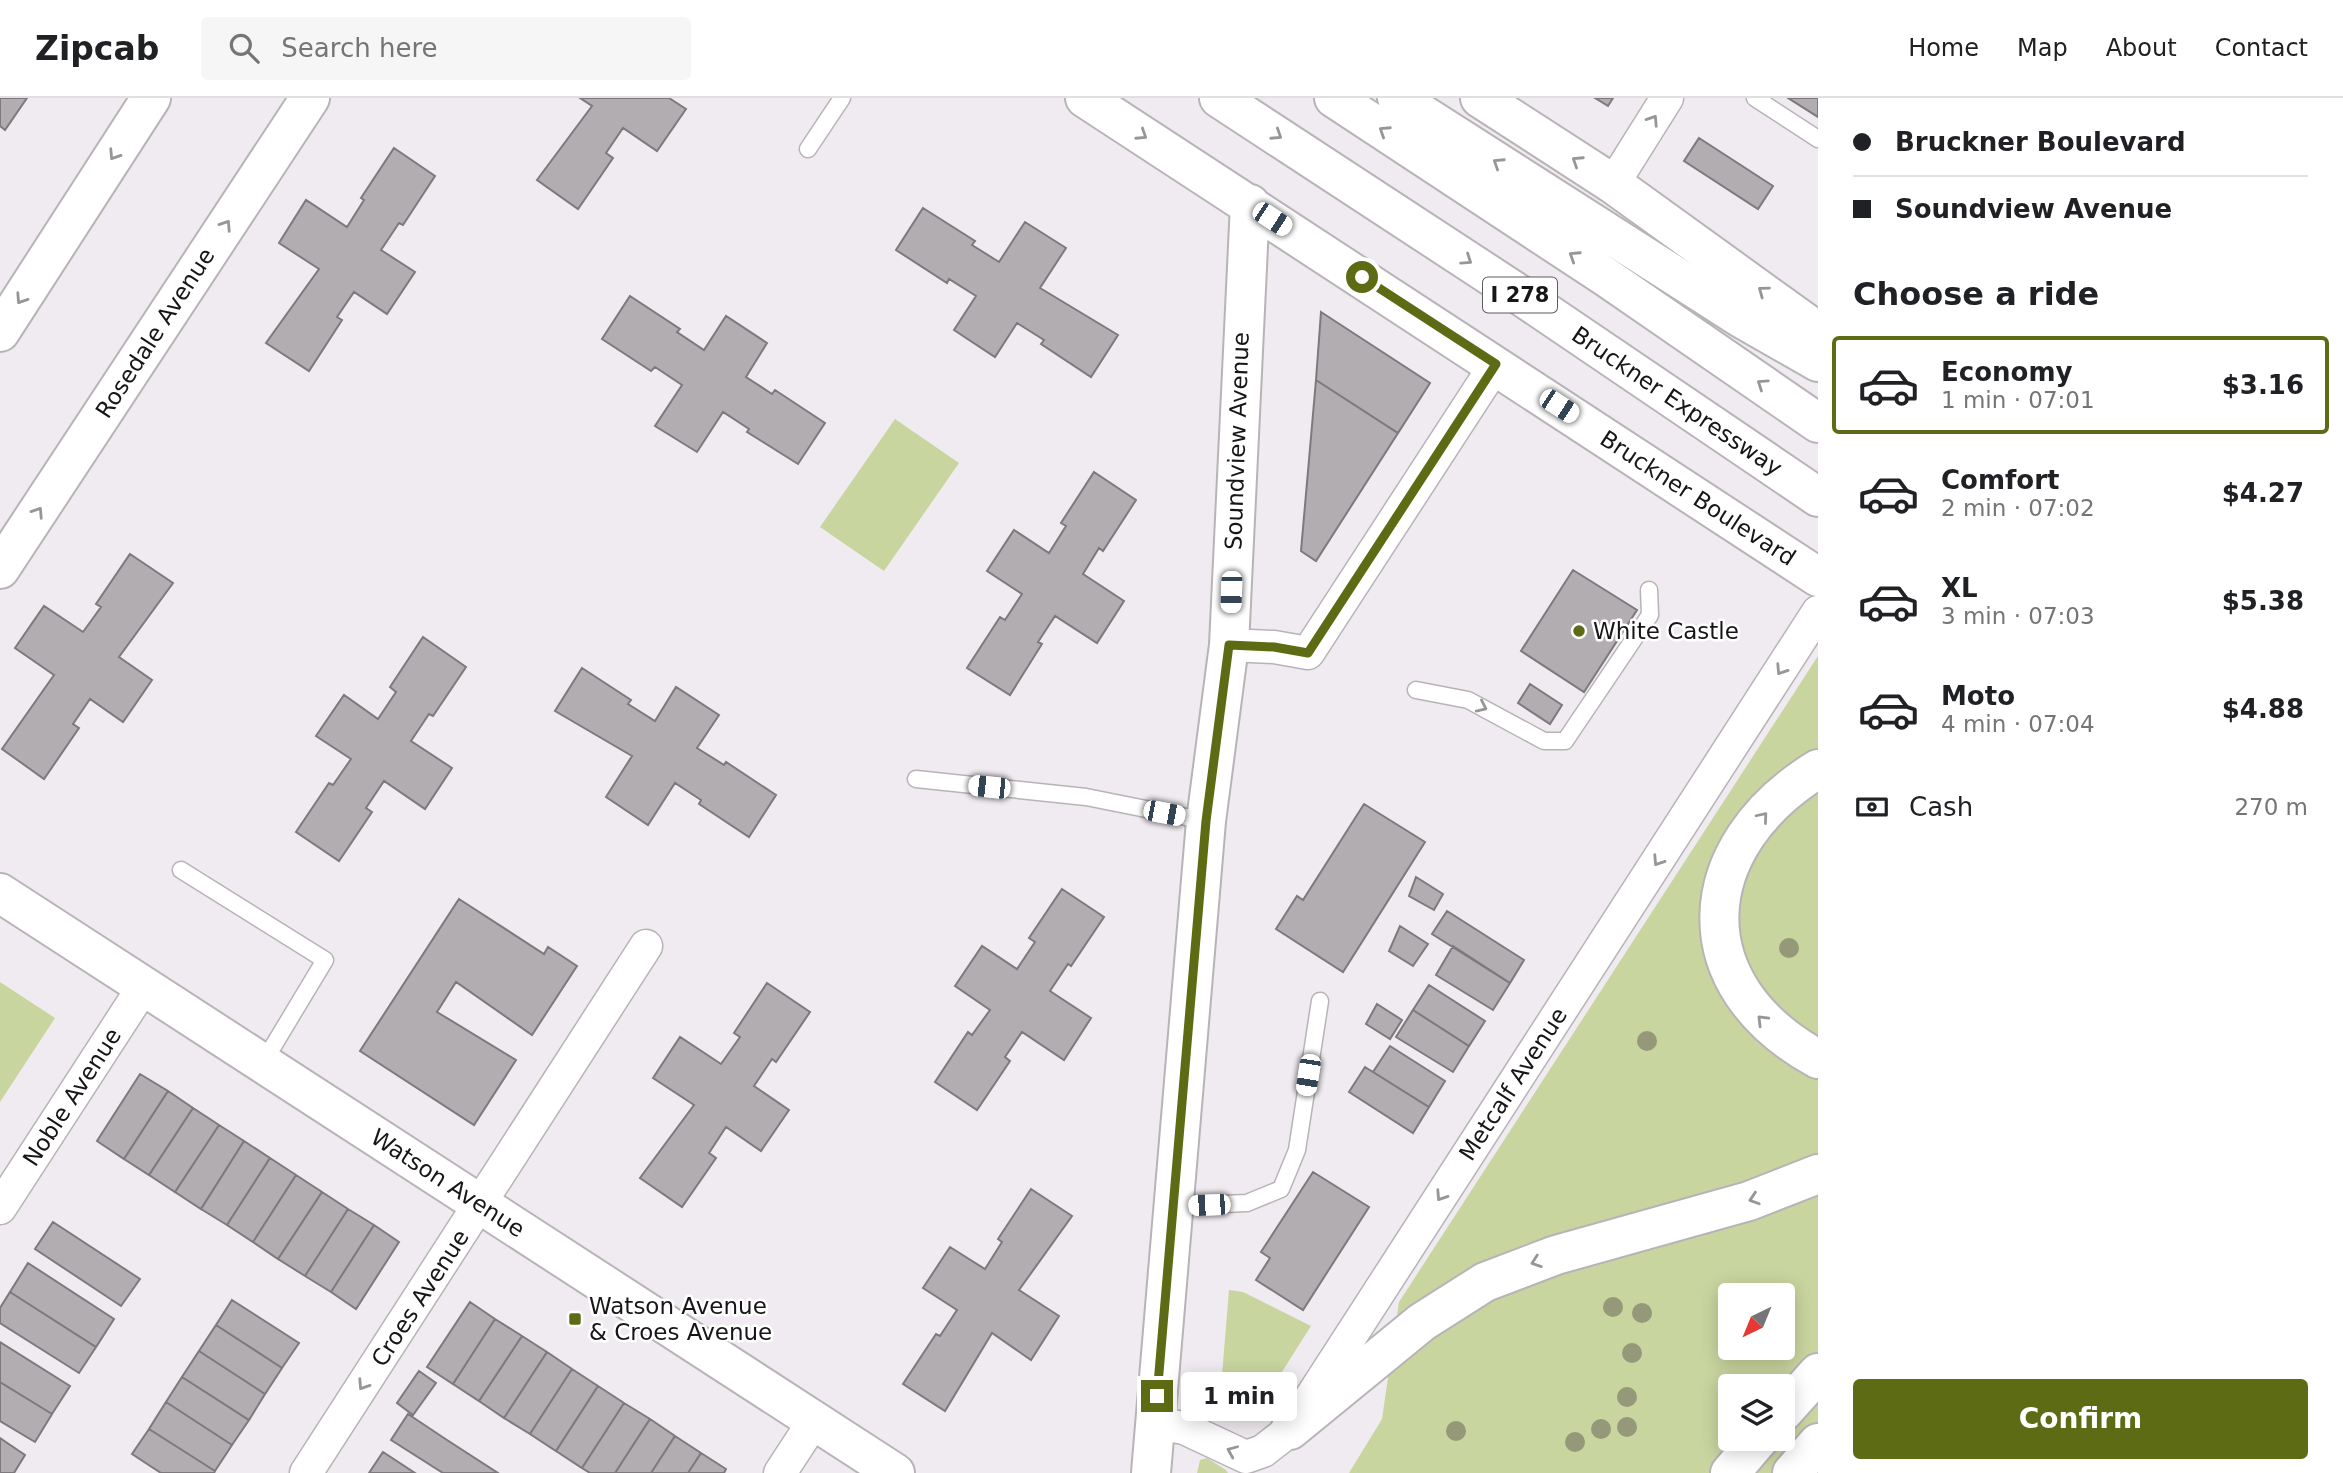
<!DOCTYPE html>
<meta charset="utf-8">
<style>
:root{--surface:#fff;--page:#f6f6f6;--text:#202124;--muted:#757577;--line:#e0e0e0;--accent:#5e6b15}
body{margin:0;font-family:"DejaVu Sans",sans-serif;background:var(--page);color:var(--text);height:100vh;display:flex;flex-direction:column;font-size:26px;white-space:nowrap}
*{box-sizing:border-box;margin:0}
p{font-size:23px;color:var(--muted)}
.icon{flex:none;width:38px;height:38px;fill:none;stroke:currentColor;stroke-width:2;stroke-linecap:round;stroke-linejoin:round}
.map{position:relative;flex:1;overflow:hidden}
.side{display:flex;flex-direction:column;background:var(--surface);width:525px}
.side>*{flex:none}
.top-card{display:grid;align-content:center;height:154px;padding:0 35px;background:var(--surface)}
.needle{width:46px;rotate:223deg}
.fabs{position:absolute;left:1718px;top:1185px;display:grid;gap:14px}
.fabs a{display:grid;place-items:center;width:77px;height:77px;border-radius:7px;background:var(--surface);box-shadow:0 4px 18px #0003;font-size:35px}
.end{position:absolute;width:32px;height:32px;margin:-16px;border:9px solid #5e6b15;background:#fff;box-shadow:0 0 0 4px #fff}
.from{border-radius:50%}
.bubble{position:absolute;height:49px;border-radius:7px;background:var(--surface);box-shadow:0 4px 18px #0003;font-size:23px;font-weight:700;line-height:49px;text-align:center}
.car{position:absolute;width:21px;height:42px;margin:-21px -10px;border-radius:9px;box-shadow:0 0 5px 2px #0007;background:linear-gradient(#fff 24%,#345 0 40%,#fff 0 76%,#345 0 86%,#fff 0)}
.top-card b{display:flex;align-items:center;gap:24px;height:66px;font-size:26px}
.top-card b+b{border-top:2px solid var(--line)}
.top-card i{width:18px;height:18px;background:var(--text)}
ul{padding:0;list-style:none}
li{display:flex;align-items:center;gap:21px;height:98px;margin:0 14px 10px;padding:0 21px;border:4px solid transparent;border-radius:7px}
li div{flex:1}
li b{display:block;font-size:26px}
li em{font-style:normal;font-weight:700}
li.current{border-color:var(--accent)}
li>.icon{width:63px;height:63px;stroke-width:1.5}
h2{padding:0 35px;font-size:32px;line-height:84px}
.pay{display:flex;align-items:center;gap:18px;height:77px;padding:0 35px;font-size:26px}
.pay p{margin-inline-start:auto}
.button{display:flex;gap:14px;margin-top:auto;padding:14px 35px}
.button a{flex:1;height:80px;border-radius:7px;background:var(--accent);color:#fff;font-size:28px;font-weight:700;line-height:80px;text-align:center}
header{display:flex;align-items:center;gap:42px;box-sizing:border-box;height:98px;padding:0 35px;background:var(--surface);border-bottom:2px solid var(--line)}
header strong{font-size:33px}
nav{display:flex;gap:38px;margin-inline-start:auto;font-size:24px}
.search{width:490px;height:63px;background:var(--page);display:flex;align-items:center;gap:18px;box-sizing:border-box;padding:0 24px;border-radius:7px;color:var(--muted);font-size:26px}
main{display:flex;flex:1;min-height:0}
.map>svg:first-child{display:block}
.green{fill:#c9d59f;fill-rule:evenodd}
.building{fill:#b1adb1;stroke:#7d797d;stroke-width:2}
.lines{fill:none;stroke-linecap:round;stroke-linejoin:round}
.service-casing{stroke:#b8b3b7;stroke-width:19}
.minor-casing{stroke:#b8b3b7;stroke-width:35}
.tertiary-casing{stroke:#b8b3b7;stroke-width:42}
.secondary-casing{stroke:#b8b3b7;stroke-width:42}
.motorway-casing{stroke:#b8b3b7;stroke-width:42}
.service{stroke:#fff;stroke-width:16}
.minor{stroke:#fff;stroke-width:32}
.tertiary{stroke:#fff;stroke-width:38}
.secondary{stroke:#fff;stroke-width:38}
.motorway{stroke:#fff;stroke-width:38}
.tree{fill:#959879}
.oneway{stroke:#979697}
.route{stroke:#5e6b15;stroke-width:9}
.poi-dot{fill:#5e6b15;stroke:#fff;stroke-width:2.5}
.labels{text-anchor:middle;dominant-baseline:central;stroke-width:5;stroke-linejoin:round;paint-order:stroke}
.shield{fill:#fff;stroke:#5d5b5d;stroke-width:2}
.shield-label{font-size:21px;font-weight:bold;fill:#171517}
.street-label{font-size:23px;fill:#171517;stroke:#fff}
.poi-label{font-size:23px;fill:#171517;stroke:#fff;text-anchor:start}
</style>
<header>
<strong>Zipcab</strong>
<div class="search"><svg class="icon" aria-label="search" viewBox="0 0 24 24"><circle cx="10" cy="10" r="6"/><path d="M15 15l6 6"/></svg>Search here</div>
<nav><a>Home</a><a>Map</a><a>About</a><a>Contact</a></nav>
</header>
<main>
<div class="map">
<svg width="1818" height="1375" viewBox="0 0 1818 1375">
<rect width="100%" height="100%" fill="#f0ebf0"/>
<path class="green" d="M895,321L959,365L884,473L820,429Z
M1818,558V1375H1349L1382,1321L1399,1204ZM1731,1197H1783V1250H1731ZM1731,1288H1783V1340H1731Z
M0,884L55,920L0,1004Z
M1229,1192L1243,1194L1311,1228L1252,1321L1220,1301Z
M1207,1360L1226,1372L1228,1375H1197L1200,1362Z"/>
<path class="building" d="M0,0H27L5,32L0,28Z
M580,0H669L686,11L657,53L623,30L606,55L613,60L578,111L537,82L592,8Z
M1595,0H1613L1608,8Z
M1788,0H1818V19Z
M1699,40L1773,88L1758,111L1684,63Z
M394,50L435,78L403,127L399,125L381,152L415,174L387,216L354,194L337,219L342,222L309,273L266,245L319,171L279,145L306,102L347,129L364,102L361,100Z
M923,110L975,143L972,147L999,164L1025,124L1066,150L1040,190L1118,237L1091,279L1041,246L1044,242L1017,225L995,259L954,232L976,198L949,181L947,185L896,152Z
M630,198L680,231L677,234L704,252L726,218L767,245L746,279L772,296L775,292L825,325L798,366L747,334L749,331L723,314L697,354L655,328L682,287L655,269L651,273L602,241Z
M1321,214L1430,285L1398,335L1316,282Z
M1316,282L1398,335L1316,463L1301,453Z
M1094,374L1136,402L1103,453L1099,450L1083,476L1124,503L1097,545L1055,518L1038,544L1042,546L1010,597L967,570L1000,519L1005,522L1022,496L987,473L1014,432L1049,455L1066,428L1061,425Z
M130,456L173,485L119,559L152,582L123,624L90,601L73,626L79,630L44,681L2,651L54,577L15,550L44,508L83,534L101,509L96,506Z
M1573,472L1637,512L1584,594L1521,553Z
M423,539L466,569L433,618L429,616L411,643L452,670L425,711L384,683L366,710L372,714L339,763L296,734L329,685L333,687L351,661L316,638L344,597L378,621L396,594L390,589Z
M582,570L631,602L628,606L655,623L676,589L719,617L697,650L724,667L726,664L776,697L749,739L699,706L701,702L675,685L648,727L606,699L632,658L555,613Z
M1530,586L1562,607L1550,626L1518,605Z
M1364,706L1425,744L1343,874L1276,831L1297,798L1303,802Z
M1416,779L1443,796L1434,812L1409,798Z
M1062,791L1104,819L1071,868L1068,866L1050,893L1091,920L1064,962L1022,934L1005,959L1010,963L977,1012L935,984L968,934L972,937L990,912L955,888L982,848L1017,871L1035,844L1029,840Z
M459,801L544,856L548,849L577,868L532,937L456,884L437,914L516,962L474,1027L360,953Z
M1447,813L1524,862L1510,885L1432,836Z
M1400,828L1428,846L1413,868L1389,853Z
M1453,848L1510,885L1493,912L1436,877Z
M767,885L810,914L776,964L772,961L754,988L789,1012L761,1053L726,1029L709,1055L716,1060L682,1109L640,1080L694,1007L653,980L680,939L721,966L740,939L734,935Z
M1429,887L1485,923L1469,948L1413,912Z
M1377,906L1402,922L1390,941L1366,926Z
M1413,912L1469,948L1453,974L1396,939Z
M1390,948L1445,983L1429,1009L1373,974Z
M1365,969L1429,1009L1413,1035L1349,994Z
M140,976L168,993L124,1061L97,1043Z
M168,993L193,1010L149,1077L124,1061Z
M193,1010L219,1027L175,1094L149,1077Z
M219,1027L244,1043L201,1111L175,1094Z
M244,1043L270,1060L227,1127L201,1111Z
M270,1060L296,1077L253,1144L227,1127Z
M1313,1074L1369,1109L1303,1212L1256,1182L1270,1160L1261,1154Z
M296,1077L322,1094L278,1161L253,1144Z
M1031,1091L1072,1118L1019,1192L1059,1218L1031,1262L992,1235L945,1313L903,1286L936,1236L940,1238L957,1212L923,1190L950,1149L985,1171L1002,1144L998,1141Z
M322,1094L348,1111L305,1178L278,1161Z
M348,1111L374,1127L331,1194L305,1178Z
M53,1124L140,1181L121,1208L35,1151Z
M374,1127L399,1144L356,1211L331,1194Z
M28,1165L114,1221L96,1249L10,1194Z
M10,1194L96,1249L79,1275L0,1225V1210Z
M232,1202L299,1245L282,1270L216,1227Z
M470,1204L495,1221L453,1286L427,1269Z
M495,1221L522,1238L479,1303L453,1286Z
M216,1227L282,1270L265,1296L199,1253Z
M522,1238L547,1254L504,1320L479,1303Z
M0,1244L70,1288L52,1316L0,1284Z
M199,1253L265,1296L249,1322L182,1279Z
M547,1254L572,1271L530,1336L504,1320Z
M572,1271L598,1288L556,1353L530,1336Z
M419,1273L436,1285L413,1317L397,1305Z
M182,1279L249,1322L232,1347L166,1304Z
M0,1284L52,1316L35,1344L0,1323Z
M598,1288L624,1305L582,1370L556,1353Z
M166,1304L232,1347L215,1373L149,1331Z
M624,1305L650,1321L615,1375H590L582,1370Z
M408,1316L447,1342L498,1375H443L391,1342Z
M650,1321L675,1338L651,1375H615Z
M149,1331L215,1373L214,1375H161L132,1356Z
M675,1338L701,1355L688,1375H651Z
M0,1340L25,1357L14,1375H0Z
M383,1354L415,1375H369Z
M701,1355L726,1371L724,1375H688Z"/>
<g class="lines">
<g class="service-casing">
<path id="service" d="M1755,0L1818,41
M808,51L842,0
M1416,592L1468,602L1544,643H1565L1650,517L1649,492
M916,681L1086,699L1206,723
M181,772L325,862L263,965
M1174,1108L1247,1105L1281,1091L1297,1052L1320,903"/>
</g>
<g class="minor-casing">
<path id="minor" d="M1613,86L1667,0
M1229,547L1274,549L1308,555L1496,266
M0,1110L144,888
M1155,1325L1184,1330L1246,1359L1263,1353L1290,1332L1818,514
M306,1375L646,848
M780,1375L814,1323"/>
</g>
<g class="tertiary-casing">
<path id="tertiary" d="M0,234L151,0
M0,471L310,0
M0,795L895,1375"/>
</g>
<g class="secondary-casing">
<path id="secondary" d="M1085,0L1818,479
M1480,0L1613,86L1818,234
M1151,1375L1206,723L1229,547L1250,106"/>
</g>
<g class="motorway-casing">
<path id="motorway" d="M1219,0L1520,197L1818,399
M1334,0L1606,179L1818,325
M1397,0L1741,220L1818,264
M1818,671C1691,749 1682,887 1818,961
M1783,1314L1818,1275
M1290,1332L1422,1224L1485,1184L1556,1157L1749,1103L1818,1076
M1730,1375L1760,1340
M1792,1375L1818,1345"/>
</g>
<use href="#service" class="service"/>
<use href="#minor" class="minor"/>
<use href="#tertiary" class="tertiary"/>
<use href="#secondary" class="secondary"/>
<use href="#motorway" class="motorway"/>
</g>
<g class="tree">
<circle cx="1789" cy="850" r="10"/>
<circle cx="1647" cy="943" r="10"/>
<circle cx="1613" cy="1209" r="10"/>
<circle cx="1642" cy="1215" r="10"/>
<circle cx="1632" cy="1255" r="10"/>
<circle cx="1627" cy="1299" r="10"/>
<circle cx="1627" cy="1329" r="10"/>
<circle cx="1601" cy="1331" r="10"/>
<circle cx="1456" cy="1333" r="10"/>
<circle cx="1575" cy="1344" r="10"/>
</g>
<defs><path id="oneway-chevron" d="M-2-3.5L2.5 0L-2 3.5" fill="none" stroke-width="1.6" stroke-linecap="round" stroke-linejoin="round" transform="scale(1.75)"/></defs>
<g class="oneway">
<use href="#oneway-chevron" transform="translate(1653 22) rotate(-57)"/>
<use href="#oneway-chevron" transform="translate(1384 33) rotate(-147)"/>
<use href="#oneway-chevron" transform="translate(1142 37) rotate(33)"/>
<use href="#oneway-chevron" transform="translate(1277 37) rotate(33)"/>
<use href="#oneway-chevron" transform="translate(114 57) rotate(123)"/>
<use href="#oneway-chevron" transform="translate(1577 63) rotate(-147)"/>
<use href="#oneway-chevron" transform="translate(1498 65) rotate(-147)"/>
<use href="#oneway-chevron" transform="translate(226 127) rotate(-57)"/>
<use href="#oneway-chevron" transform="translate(1574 158) rotate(-147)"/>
<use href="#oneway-chevron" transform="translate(1467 162) rotate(34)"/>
<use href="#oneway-chevron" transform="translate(1763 193) rotate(-144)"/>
<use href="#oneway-chevron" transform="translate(21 201) rotate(123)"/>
<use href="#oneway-chevron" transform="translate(1762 286) rotate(-146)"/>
<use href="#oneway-chevron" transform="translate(38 414) rotate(-57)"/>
<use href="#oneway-chevron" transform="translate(1781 572) rotate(123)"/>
<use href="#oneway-chevron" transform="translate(1482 609) rotate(25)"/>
<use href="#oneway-chevron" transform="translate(1763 719) rotate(-50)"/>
<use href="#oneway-chevron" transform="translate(1658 763) rotate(123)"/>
<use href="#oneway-chevron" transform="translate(1762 922) rotate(-135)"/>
<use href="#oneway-chevron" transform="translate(1441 1098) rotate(123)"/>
<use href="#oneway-chevron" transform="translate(1754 1101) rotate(162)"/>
<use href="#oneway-chevron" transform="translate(1536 1164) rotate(161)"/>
<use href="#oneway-chevron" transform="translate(363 1287) rotate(123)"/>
<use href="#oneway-chevron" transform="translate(1232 1353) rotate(-157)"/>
</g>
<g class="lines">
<path class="route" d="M1157,1298L1206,723L1229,547L1274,549L1308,555L1496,266L1362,179"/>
</g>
<g class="poi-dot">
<circle cx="1579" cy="533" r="7"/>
<rect x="568" y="1214" width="14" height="14" rx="3.5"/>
</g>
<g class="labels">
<rect class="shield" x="1483" y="179.5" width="74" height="35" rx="5"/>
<g class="shield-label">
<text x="1520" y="197">I 278</text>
</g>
<g class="street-label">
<text transform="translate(155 235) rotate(-57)">Rosedale Avenue</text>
<text transform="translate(1677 303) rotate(34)">Bruckner Expressway</text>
<text transform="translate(1237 343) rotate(-88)">Soundview Avenue</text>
<text transform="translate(1698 400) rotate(33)">Bruckner Boulevard</text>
<text transform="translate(1513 986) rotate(-57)">Metcalf Avenue</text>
<text transform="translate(72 999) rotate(-57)">Noble Avenue</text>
<text transform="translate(448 1085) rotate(33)">Watson Avenue</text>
<text transform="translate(420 1200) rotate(-57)">Croes Avenue</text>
</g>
<g class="poi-label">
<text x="1593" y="533">White Castle</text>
<text x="589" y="1208">Watson Avenue<tspan x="589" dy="26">&amp; Croes Avenue</tspan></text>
</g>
</g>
</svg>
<div class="fabs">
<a><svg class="needle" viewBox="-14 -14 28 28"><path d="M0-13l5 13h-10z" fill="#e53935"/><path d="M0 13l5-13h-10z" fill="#757577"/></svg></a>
<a><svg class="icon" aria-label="layers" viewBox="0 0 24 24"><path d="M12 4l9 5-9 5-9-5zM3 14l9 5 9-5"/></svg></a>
</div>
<i class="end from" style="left:1362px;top:179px"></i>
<i class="end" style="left:1157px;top:1298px"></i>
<div class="bubble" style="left:1181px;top:1274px;width:116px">1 min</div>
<i class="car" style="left:1272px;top:121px;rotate:123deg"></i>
<i class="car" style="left:1559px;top:308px;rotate:123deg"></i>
<i class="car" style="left:1231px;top:494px;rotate:182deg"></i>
<i class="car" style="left:989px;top:689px;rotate:276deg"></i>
<i class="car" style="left:1164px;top:715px;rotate:101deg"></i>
<i class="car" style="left:1308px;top:977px;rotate:189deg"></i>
<i class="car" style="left:1209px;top:1107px;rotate:268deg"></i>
</div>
<section class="side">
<div class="top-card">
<b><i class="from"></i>Bruckner Boulevard</b>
<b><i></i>Soundview Avenue</b>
</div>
<h2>Choose a ride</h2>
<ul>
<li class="current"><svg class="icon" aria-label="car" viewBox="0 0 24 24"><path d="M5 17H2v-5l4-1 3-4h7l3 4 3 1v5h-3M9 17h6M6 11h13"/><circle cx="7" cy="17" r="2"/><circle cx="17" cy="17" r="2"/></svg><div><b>Economy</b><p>1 min · 07:01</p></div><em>$3.16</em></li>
<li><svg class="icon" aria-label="car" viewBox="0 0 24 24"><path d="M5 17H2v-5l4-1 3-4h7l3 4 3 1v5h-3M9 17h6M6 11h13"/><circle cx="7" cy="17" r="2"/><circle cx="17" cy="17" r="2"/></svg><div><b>Comfort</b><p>2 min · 07:02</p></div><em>$4.27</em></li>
<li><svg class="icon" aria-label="car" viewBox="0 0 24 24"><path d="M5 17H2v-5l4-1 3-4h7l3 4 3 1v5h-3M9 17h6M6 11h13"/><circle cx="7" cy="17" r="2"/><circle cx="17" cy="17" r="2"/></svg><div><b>XL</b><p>3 min · 07:03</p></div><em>$5.38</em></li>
<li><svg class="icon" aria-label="car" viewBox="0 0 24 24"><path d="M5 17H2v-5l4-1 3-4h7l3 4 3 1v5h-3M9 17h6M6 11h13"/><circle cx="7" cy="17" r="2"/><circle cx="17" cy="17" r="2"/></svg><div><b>Moto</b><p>4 min · 07:04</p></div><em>$4.88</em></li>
</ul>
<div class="pay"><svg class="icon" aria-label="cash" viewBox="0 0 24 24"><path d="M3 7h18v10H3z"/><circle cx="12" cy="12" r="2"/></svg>Cash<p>270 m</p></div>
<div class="button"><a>Confirm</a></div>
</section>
</main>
